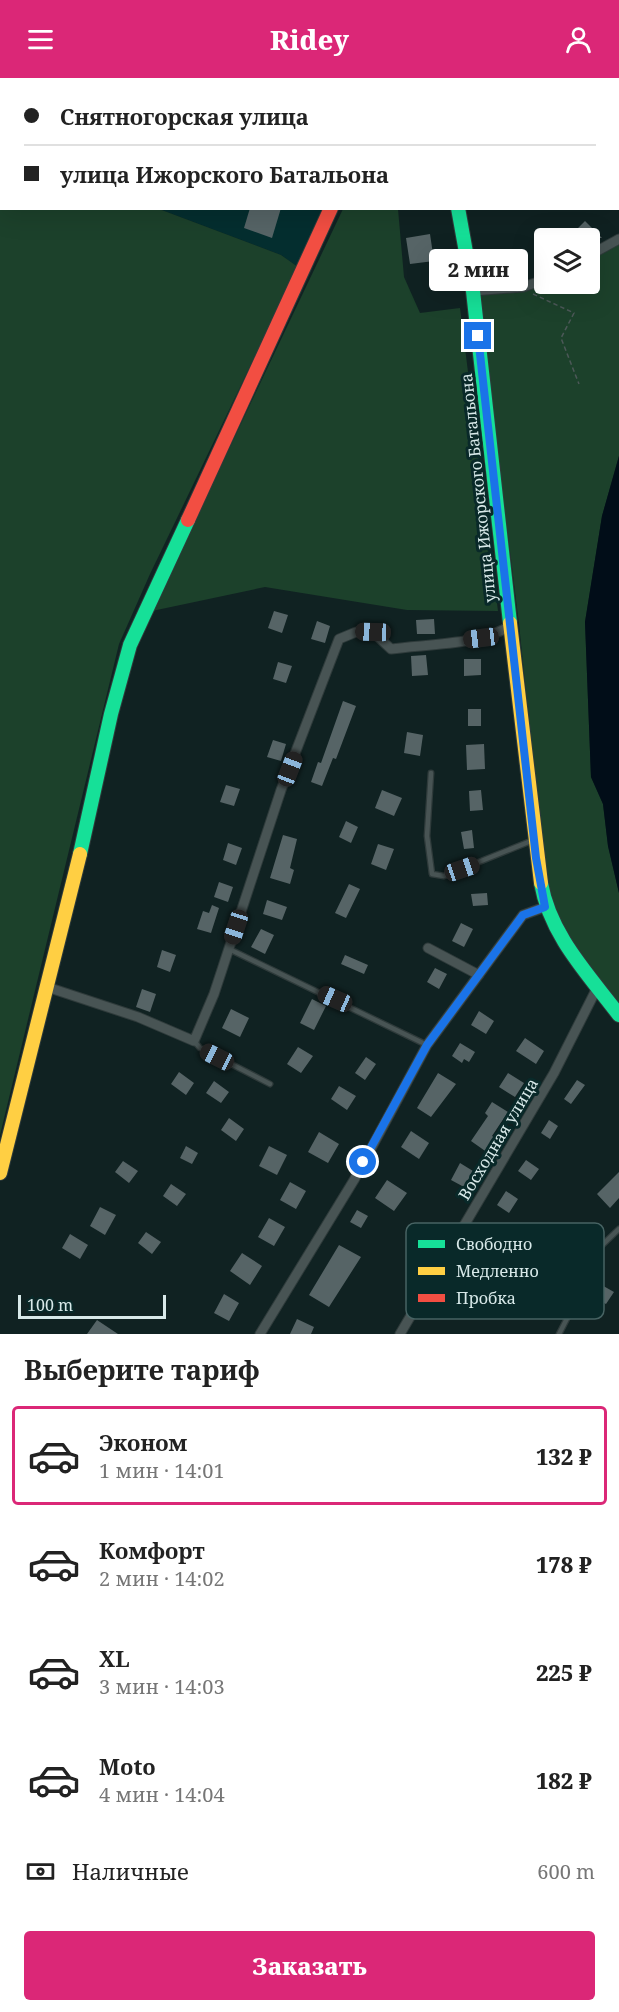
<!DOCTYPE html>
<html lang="ru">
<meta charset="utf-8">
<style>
:root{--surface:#fff;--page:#f6f6f6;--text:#222;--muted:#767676;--line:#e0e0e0;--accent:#db2777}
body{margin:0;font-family:"Noto Serif",serif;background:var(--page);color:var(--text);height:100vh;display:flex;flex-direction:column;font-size:22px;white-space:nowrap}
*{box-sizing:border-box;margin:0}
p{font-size:20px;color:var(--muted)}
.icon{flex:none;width:33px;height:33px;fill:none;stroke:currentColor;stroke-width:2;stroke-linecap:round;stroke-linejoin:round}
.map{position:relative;height:1256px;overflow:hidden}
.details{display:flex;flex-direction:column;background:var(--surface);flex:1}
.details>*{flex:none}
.top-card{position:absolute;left:0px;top:0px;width:620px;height:132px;box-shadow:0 6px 24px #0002;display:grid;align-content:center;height:132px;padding:0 24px;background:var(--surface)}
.buttons{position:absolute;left:534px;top:150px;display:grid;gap:12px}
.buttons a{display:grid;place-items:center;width:66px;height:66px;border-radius:6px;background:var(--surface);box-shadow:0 6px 24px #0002;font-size:30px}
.scale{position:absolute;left:18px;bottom:15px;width:148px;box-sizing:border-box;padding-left:6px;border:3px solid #d8e9e9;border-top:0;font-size:16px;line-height:21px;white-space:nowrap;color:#d8e9e9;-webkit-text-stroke:4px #092929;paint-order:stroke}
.end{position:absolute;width:27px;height:27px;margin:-14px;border:8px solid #1a73e8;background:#fff;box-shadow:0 0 0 3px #fff}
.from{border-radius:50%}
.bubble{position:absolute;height:42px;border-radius:6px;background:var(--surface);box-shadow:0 6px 24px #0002;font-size:20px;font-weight:800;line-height:42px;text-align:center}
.car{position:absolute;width:18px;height:36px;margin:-18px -9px;border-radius:8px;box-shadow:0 0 4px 2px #0007;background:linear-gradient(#222 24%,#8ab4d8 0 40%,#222 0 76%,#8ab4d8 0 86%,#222 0)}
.top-card b{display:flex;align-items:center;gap:21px;height:57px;font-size:22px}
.top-card b+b{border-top:2px solid var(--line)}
.top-card i{width:15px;height:15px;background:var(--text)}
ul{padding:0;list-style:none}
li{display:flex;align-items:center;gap:18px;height:99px;margin:0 12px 9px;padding:0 12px;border:3px solid transparent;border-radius:6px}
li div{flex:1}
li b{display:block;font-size:22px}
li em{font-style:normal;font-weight:800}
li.active{border-color:var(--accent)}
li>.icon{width:54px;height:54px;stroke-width:1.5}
h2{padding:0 24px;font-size:27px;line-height:72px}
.pay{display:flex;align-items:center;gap:15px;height:66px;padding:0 24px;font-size:22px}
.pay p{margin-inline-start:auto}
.action{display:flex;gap:12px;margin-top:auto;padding:12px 24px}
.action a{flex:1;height:69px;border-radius:6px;background:var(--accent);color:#fff;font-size:24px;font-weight:800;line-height:69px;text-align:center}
header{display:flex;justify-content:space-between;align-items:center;height:78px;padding:0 24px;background:var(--accent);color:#fff;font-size:27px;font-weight:800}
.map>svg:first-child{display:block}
.built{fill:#042e2f}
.green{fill:#1c412b}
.water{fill:#010d18}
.building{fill:#566466}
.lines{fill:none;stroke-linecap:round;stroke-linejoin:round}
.lane-casing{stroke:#2f3b3b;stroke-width:7}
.street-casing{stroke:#2f3b3b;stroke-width:11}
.fast-casing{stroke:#2f3b3b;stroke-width:16}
.slow-casing{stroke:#2f3b3b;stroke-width:16}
.jam-casing{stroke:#2f3b3b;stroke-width:16}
.path{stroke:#4c5858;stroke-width:1.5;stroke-dasharray:4.5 3;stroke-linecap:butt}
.lane{stroke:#485454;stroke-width:4.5}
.street{stroke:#485454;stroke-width:9}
.fast{stroke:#16e098;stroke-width:14}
.slow{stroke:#ffcf43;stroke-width:14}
.jam{stroke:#f24e42;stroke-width:14}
.route{stroke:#1a73e8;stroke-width:8}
.labels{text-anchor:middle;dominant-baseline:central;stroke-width:6;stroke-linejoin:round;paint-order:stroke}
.street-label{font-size:16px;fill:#d8e9e9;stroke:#092929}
.key{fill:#092929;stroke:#476363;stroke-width:1.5}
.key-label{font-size:16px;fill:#d8e9e9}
</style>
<header><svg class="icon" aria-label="menu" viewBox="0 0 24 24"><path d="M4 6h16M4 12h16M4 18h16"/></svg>Ridey<svg class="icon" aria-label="person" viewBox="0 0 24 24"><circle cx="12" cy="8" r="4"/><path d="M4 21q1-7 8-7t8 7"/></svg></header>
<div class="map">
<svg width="619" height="1256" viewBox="0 0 619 1256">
<rect width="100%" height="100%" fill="#102222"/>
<path class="built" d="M163,0H382L163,2Z
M159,131H327L298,189L281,177Z"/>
<path class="green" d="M0,0H163L2,2V130L159,131L281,177L298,189L150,496L119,566L0,1057Z
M343,131H398L404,199L420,235L460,230L498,533L407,532L265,509L152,533Z
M619,165V378L602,438L585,544L591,699L603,726L608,768L619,815V927L567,858L552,825L541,760L519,546L478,215L545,210L552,206H590V183Z"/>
<path class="water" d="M619,378V815L608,768L603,726L591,699L585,544L602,438Z"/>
<path class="building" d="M250,130H281L272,160L244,150Z
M585,143L602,160H596L590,166V160H580L574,154Z
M430,156L434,183L410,186L406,160Z
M447 192a6 6 0 1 1 12 0a6 6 0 1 1-12 0Z
M274,533L288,537L282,555L268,550Z
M434,541L435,556H417L416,542Z
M317,543L330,548L325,565L311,561Z
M426,577L428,597L412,598L411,578Z
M464,581H481V597L464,598Z
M278,584L292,588L286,605L273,601Z
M343,623L356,628L336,681L333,680L322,708L311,704L318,684L321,685Z
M468,631H481V648H468Z
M407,654L423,657L420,678L404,675Z
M273,662L286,666L281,683L267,679Z
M484,666L485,691L467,692L466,667Z
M226,707L240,711L234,728L220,724Z
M382,712L402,720L394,738L375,730Z
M481,712L483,732L470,733L469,713Z
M346,743L358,749L351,765L339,759Z
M472,752L474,770L464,771L461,754Z
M283,757L297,761L290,790L294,792L290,806L270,800Z
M228,765L242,770L236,787L223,782Z
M378,766L394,771L386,792L371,786Z
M219,804L233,809L228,824L214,819Z
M349,806L360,811L346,840L335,835Z
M487,815L488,827L473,828L471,816Z
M267,822L287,829L282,842L263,836Z
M212,827L219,830L211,855L197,851L203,833L209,835Z
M461,845L473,851L464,869L452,863Z
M261,851L274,857L265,876L251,869Z
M162,872L176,877L170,894L157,889Z
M345,877L368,887L364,896L341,886Z
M435,890L447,896L439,911L427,904Z
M142,911L156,916L150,934L136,929Z
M312,921L326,928L314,952L300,945Z
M231,931L249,940L240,959L222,950Z
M479,933L494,943L486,956L471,947Z
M525,960L544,973L536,986L516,973Z
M460,965L475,974L469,984L464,981L462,985L452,978Z
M298,969L313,978L301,995L287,986Z
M366,979L376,986L365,1002L355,995Z
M179,994L194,1005L186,1017L171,1006Z
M438,995L456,1006L431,1039L417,1030Z
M508,995L524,1005L515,1019L499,1009Z
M577,1002L585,1007L571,1026L564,1021Z
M214,1003L229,1014L221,1025L206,1015Z
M339,1008L356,1018L347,1032L331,1021Z
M492,1024L508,1034L492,1058L497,1061L488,1075L471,1063L488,1038L485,1035Z
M229,1040L244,1051L236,1063L221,1052Z
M549,1042L558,1048L550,1061L541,1055Z
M411,1053L429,1065L419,1081L401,1069Z
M319,1054L339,1066L328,1085L308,1074Z
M186,1068L198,1075L192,1086L180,1080Z
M269,1068L287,1077L277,1097L259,1088Z
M526,1082L539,1091L531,1102L518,1093Z
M123,1083L138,1093L129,1105L115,1094Z
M460,1085L473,1093L464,1109L451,1102Z
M619,1094V1120L610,1130L597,1116Z
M387,1102L407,1115L394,1133L375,1120Z
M290,1104L306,1113L296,1131L280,1122Z
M171,1106L186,1116L177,1128L163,1118Z
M506,1113L518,1121L509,1135L497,1127Z
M100,1129L116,1137L105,1157L90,1148Z
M357,1132L368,1138L361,1150L350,1144Z
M269,1140L285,1149L274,1168L258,1159Z
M146,1154L161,1164L152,1176L138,1165Z
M70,1156L88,1167L80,1181L62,1170Z
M339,1167L361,1179L329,1229L309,1217Z
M242,1175L262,1188L250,1207L230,1193Z
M591,1201L614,1214L606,1226L584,1214Z
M224,1216L239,1225L229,1243L214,1235Z
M297,1241L314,1249L311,1256H290Z
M97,1242L118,1256H87Z"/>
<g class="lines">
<g class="lane-casing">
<path id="lane" d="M562,0L564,2
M361,2L363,0
M431,695L427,758L432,796L444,798L531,763
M229,871L427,967
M194,963L200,970L270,1006
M559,1256L574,1227L580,1201L597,1172L619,1151"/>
</g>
<g class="street-casing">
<path id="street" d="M434,0V2
M590,177L619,161
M473,213L523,209L544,202
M428,870L479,897
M47,909L138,939L194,963L214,916L281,712L339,561L356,554H373L391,571C427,566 480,567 510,548
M260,1256L354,1102L427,967L523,837L545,829
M400,1256L554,995L597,910"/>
</g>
<g class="fast-casing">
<path id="fast" d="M392,0V2
M458,130L473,213L510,545
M80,776L111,636L130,567L188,442
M541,805C550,857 588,896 619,937"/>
</g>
<g class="slow-casing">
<path id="slow" d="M510,545L541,805
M0,1095L80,776"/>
</g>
<g class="jam-casing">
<path id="jam" d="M188,442L331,130"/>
</g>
<path class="path" d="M618,55L619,56
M533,216L574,235L561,260L579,306"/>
<use href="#lane" class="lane"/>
<use href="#street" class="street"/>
<use href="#fast" class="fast"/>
<use href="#slow" class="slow"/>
<use href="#jam" class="jam"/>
</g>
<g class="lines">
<path class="route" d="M363,1084L427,967L523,837L545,829L536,780L478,258"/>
</g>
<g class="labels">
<g class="street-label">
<text transform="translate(478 410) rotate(-96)">улица Ижорского Батальона</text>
<text transform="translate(498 1061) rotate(-59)">Восходная улица</text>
</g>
</g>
<rect x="406" y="1145" width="198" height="96" rx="9" class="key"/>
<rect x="418" y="1162" width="27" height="8" fill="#16e098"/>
<rect x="418" y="1189" width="27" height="8" fill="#ffcf43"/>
<rect x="418" y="1216" width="27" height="8" fill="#f24e42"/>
<g class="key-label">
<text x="456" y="1172">Свободно</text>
<text x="456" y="1199">Медленно</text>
<text x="456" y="1226">Пробка</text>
</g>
</svg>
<div class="buttons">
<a><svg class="icon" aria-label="layers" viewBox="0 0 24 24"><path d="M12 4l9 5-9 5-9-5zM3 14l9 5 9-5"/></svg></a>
</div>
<div class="scale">100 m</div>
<i class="end from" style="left:363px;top:1084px"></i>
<i class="end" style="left:478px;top:258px"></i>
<div class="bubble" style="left:429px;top:171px;width:99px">2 мин</div>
<i class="car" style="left:373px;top:554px;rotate:272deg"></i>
<i class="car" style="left:481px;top:560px;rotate:263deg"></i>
<i class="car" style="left:290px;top:691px;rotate:21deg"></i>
<i class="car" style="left:462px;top:791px;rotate:71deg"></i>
<i class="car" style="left:236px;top:849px;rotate:198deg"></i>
<i class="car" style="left:335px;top:921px;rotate:294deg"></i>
<i class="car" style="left:217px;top:979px;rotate:297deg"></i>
<div class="top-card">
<b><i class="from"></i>Снятногорская улица</b>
<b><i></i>улица Ижорского Батальона</b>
</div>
</div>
<section class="details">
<h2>Выберите тариф</h2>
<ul>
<li class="active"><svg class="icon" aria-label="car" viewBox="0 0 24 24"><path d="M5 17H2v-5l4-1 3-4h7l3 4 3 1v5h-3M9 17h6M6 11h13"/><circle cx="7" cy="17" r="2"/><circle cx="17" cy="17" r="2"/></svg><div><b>Эконом</b><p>1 мин · 14:01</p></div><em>132 ₽</em></li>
<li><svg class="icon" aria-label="car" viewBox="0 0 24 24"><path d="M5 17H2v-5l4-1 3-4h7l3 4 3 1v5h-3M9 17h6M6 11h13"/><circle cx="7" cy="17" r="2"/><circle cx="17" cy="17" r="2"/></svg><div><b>Комфорт</b><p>2 мин · 14:02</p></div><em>178 ₽</em></li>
<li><svg class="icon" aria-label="car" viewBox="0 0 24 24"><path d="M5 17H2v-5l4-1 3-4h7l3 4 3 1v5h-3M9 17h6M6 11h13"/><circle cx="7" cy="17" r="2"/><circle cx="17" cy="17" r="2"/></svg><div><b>XL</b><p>3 мин · 14:03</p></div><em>225 ₽</em></li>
<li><svg class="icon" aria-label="car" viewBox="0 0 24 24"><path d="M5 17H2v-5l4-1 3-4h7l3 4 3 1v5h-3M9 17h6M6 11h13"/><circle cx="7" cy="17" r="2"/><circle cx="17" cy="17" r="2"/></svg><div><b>Moto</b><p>4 мин · 14:04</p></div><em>182 ₽</em></li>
</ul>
<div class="pay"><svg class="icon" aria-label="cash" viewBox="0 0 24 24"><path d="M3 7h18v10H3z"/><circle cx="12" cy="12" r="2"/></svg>Наличные<p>600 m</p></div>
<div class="action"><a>Заказать</a></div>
</section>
